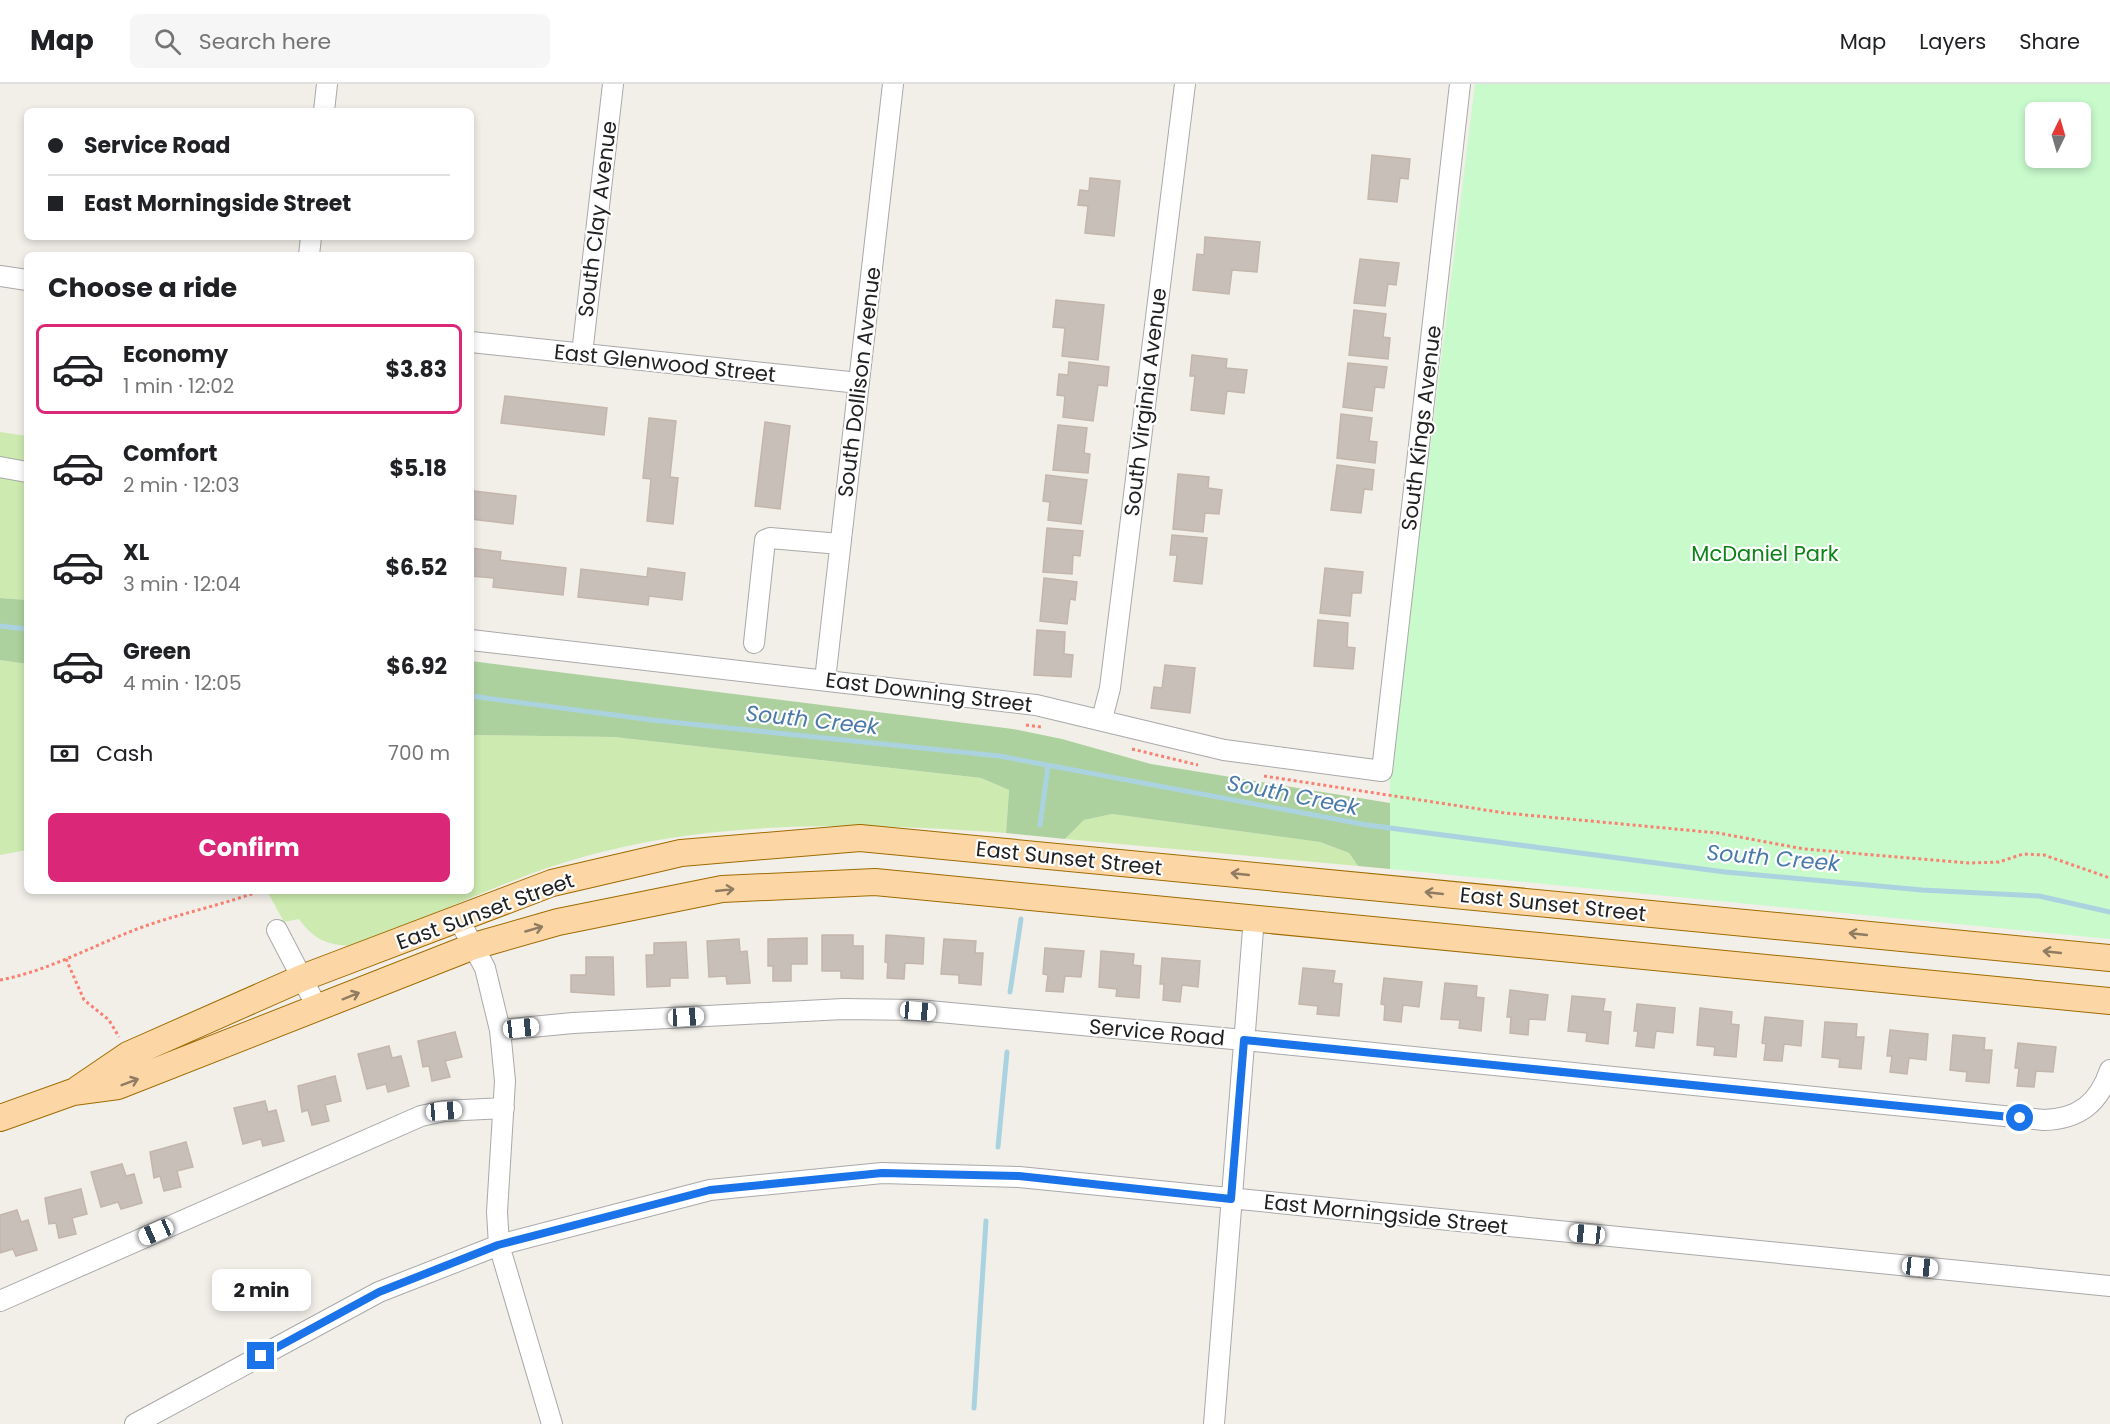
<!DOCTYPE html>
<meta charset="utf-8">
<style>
:root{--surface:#fff;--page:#f6f6f6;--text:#202124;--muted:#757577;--line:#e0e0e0;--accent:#db2777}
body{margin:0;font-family:Poppins,sans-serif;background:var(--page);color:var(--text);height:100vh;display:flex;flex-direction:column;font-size:22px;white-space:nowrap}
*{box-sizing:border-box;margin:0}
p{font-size:20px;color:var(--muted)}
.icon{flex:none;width:33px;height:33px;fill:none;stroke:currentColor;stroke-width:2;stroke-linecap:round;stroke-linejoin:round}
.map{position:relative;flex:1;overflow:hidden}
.panel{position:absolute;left:24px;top:168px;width:450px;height:642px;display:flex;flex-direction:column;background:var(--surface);border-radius:9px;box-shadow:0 3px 9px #0003}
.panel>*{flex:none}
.hud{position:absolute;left:24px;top:24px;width:450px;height:132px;border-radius:9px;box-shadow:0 3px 9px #0003;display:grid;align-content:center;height:132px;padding:0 24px;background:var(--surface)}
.needle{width:39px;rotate:5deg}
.tools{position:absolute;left:2025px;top:18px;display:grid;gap:12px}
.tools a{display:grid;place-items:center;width:66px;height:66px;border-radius:9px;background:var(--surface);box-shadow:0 3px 9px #0003;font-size:30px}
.end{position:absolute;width:27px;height:27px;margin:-14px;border:8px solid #1a73e8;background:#fff;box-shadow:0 0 0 3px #fff}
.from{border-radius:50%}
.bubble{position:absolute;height:42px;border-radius:9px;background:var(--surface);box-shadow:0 3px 9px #0003;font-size:20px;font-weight:700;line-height:42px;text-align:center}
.car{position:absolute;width:18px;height:36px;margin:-18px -9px;border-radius:8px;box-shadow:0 0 4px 2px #0007;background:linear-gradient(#fff 24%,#345 0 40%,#fff 0 76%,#345 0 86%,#fff 0)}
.hud b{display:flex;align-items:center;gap:21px;height:57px;font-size:22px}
.hud b+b{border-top:2px solid var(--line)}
.hud i{width:15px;height:15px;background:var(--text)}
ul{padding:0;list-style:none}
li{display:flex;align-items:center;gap:18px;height:90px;margin:0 12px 9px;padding:0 12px;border:3px solid transparent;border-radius:9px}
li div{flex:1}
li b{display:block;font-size:22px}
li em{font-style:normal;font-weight:700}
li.current{border-color:var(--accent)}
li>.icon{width:54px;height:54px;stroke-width:1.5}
h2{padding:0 24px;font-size:27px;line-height:72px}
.pay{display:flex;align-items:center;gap:15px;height:66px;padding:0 24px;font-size:22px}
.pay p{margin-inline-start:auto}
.primary-button{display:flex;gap:12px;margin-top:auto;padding:12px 24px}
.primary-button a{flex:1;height:69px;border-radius:9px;background:var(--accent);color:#fff;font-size:24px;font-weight:700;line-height:69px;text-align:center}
header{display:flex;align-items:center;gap:36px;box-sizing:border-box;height:84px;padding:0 30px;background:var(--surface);border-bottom:2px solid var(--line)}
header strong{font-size:28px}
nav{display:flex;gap:33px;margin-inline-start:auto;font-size:21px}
.search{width:420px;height:54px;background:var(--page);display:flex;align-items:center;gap:15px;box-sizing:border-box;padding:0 21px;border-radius:9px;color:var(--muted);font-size:22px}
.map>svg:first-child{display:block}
.grass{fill:#cdebb0}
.forest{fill:#add19e}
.park{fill:#c8facc;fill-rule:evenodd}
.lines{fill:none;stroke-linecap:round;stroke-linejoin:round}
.stream{stroke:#aad3df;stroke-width:5}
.building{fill:#c7bfb8;stroke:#c4b6ab;stroke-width:1.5}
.minor-casing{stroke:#a9a9a9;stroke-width:22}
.major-casing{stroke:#a06b00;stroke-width:28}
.path{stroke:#fa8072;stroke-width:3;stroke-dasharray:3 3;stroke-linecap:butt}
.minor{stroke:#fff;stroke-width:20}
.major{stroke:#fcd6a4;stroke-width:26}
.oneway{stroke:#8f7c63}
.route{stroke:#1a73e8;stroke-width:8}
.labels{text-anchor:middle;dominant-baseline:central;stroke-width:4.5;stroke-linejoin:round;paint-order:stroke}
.street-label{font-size:21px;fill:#222;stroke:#fff}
.park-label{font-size:21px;fill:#0c8416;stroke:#fff}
.water-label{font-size:22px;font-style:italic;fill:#4a7aab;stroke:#fff}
</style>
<header>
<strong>Map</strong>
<div class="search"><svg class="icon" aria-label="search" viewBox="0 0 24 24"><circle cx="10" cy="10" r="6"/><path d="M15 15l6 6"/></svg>Search here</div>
<nav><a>Map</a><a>Layers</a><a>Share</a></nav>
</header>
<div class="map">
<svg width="2110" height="1340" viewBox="0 0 2110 1340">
<rect width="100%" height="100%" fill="#f2efe9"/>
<path class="grass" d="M0,348L27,352V516L0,514Z
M0,576L27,580V766L0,771Z
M471,651L614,653L981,694L1009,706L1006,749C854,738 696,734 550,783C483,806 418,839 351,862C327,861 313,855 299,835L284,838L267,807H471Z
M1112,730L1320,758L1349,769L1358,782L1065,755L1084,736Z"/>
<path class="forest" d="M0,514L27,516V580L0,576Z
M471,577L1013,645L1062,655L1151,680L1390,719V785L1358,782L1349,769L1320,758L1112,730L1084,736L1065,755L1006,749L1009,706L981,694L614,653L471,651Z"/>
<path class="park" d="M1475,0H2110V855L1390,785V689ZM2036,28H2080V74H2036Z"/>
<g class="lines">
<path class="stream" d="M0,542L27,545
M471,612L652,636L999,672L1367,741L1725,788L1922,806L2039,812L2110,828
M1040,741L1048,682
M1010,908L1021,835
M998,1063L1007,968
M974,1324L986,1137"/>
</g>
<path class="building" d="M1372,71L1410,75L1408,95L1400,94L1397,118L1368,115Z
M1090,94L1120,97L1114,152L1085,149L1088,122L1078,121L1080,106L1089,107Z
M1205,153L1260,158L1257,188L1232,186L1229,210L1193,206L1197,170L1204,171Z
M1360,175L1399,179L1396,201L1388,200L1385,222L1354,219Z
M1056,216L1104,221L1098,276L1062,272L1065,244L1053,243Z
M1354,226L1386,230L1383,253L1390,254L1388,275L1349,271Z
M1192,271L1227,275L1226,284L1247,286L1244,309L1227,307L1224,330L1191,326L1195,292H1190Z
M1069,278L1109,283L1107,302L1098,301L1093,337L1063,333L1065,312L1057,311L1059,290L1068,291Z
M1348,279L1387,283L1384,304L1375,303L1372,327L1343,323Z
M505,312L607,324L604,351L501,339Z
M1341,330L1372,334L1369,357L1377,358L1375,379L1337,374Z
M649,334L676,337L670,393L678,394L673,440L647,437L651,395L643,394Z
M765,338L790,342L780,425L755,422Z
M1058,341L1087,344L1084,369L1090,370L1088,389L1053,386Z
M1337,381L1374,386L1372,406L1364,405L1361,429L1331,426Z
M1178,390L1209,393L1208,404L1222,406L1219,430L1205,429L1203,448L1173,445Z
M1046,391L1087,396L1081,440L1048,436L1050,418L1043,417Z
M474,407L516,412L513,440L471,435Z
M1047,444L1083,447L1080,472L1073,471L1072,490L1043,488Z
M1172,451L1207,454L1202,500L1174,497L1177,471H1170Z
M471,464L501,468L500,476L566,484L563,511L493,503L494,494L471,492Z
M648,484L685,489L682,516L649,512L648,521L578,513L581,485L647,493Z
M1325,484L1363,488L1361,509H1352L1350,532L1320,529Z
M1044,494L1077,498L1075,516L1070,515L1067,540L1040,537Z
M1318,536L1348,539L1347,563L1355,564L1353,585L1314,582Z
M1037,546L1065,548L1064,570L1073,571L1071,593L1034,591Z
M1165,581L1195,584L1190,629L1151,624L1154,603L1162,604Z
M822,851H853V862H863V895L841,894V887H822Z
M886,851L924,854L923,880L905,879L904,895L887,894L888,879L885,878Z
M807,854V880H791V897H773V882H768V855Z
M739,855L740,868L747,867L750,899L727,900L726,892L709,893L707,857Z
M944,855L976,857L975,869H983L981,901L959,899V891L941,890Z
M686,858L688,894H670V902L647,903L646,871H654V859Z
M1045,864L1084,867L1081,893L1065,892L1063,908L1046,907L1048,891L1043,890Z
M1101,867L1134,870L1133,881L1141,882L1139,914L1116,912L1117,905L1099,903Z
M586,873H613L614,911L571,908V891H586Z
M1162,874L1200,877L1198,903L1182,901L1180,918L1163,916L1164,900H1160Z
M1303,884L1335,887L1333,899L1342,900L1339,932L1317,930L1318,922L1299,920Z
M1384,894L1422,898L1419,923L1403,921L1401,938L1384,936L1385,921L1381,920Z
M1445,899L1477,902L1476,913L1484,914L1481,947L1459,944L1460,936L1441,935Z
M1510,906L1548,911L1545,936L1529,935L1528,951L1510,949L1511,933H1507Z
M1572,912L1605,915L1603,927L1611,928L1608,960L1586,957L1587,949L1568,947Z
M1637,920L1675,924L1673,949L1656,947L1654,964L1636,962L1638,947H1634Z
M1700,924L1732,928L1731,940L1739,941L1736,973L1714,971L1715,963L1697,961Z
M1765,933L1803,937L1801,962L1784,960L1782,977L1764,976L1766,960L1762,959Z
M1825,938L1857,940L1856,953H1864L1861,985L1839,983L1840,975L1822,973Z
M1890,946L1928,950L1926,976L1909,974L1907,990L1890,988L1892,972H1887Z
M455,948L462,973L445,977L450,993L432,997L429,982L423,983L418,957Z
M1953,951L1985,954L1984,966H1992L1989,999L1966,997L1967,988L1950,986Z
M2018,959L2056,963L2053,988L2036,987L2034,1003L2017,1002L2019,984H2015Z
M389,962L392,974L401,972L409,1002L388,1008L386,1000L367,1005L358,970Z
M335,992L341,1017L325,1021L329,1037L312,1041L308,1026L302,1028L298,1002Z
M265,1017L268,1028L276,1026L284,1057L263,1062L261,1055L243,1060L234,1024Z
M186,1058L193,1083L177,1087L181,1103L164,1107L160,1092L154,1094L150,1068Z
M122,1080L126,1092L134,1090L142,1119L121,1125L118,1118L101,1123L91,1088Z
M81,1105L87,1130L72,1134L76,1150L59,1154L56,1139L49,1140L45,1114Z
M17,1126L21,1138L28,1136L37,1166L16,1172L13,1165L0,1169V1131Z"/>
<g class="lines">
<g class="minor-casing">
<path id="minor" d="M324,27L327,0
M309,171L311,153
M0,192L27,196
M471,258L859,299
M582,270L613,0
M0,383L27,388
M471,556L1036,621L1224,666L1382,687L1460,0
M754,559L765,456L770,454L840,460
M825,596L893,0
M1102,635L1110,604L1185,0
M459,836L485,884L500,946L505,997L497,1128L499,1161L552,1340
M277,846L318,925
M500,946L573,939L843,925L918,926L1244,956L2044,1036C2079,1035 2099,1019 2110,986
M0,1217L421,1032L444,1027L504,1024
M135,1340L379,1208L499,1161L710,1106L882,1089L1019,1093L2110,1202
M1214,1340L1254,833"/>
</g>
<g class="major-casing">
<path id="major" d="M78,1005L128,971L302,894L552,799L681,769L860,754L2110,874
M0,1034L73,1008L118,1002L474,862L558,838L722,805L875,798L2110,917"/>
</g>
<path class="path" d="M1026,641L1041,643
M1132,665L1198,681
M1264,692L1505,729L1718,749L1804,765L1969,779L1999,778L2023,770L2044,771L2110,794
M66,875L84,916L109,936L119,953
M0,896C48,887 92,862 137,845C177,830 219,822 260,807"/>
<use href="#minor" class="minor"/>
<use href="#major" class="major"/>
</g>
<defs><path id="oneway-shaft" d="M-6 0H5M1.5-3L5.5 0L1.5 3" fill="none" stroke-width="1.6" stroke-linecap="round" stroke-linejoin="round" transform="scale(1.5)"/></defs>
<g class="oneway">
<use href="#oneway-shaft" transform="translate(1240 790) rotate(-174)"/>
<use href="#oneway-shaft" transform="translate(725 806) rotate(-6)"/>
<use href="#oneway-shaft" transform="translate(1434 809) rotate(-174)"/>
<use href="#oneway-shaft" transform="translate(534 845) rotate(-16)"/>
<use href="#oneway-shaft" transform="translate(1858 850) rotate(-174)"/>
<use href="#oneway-shaft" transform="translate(2052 868) rotate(-174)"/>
<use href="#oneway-shaft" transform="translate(351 912) rotate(-22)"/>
<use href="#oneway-shaft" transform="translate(130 998) rotate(-21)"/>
</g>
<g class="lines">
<path class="route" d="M261,1272L379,1208L498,1161L710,1106L882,1089L1019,1092L1231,1115L1244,956L2020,1034"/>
</g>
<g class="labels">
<g class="street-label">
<text transform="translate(597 135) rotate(-83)">South Clay Avenue</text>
<text transform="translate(665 279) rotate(6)">East Glenwood Street</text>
<text transform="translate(859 298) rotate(-83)">South Dollison Avenue</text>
<text transform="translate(1145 318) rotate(-83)">South Virginia Avenue</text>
<text transform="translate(1421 344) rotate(-83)">South Kings Avenue</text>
<text transform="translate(929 608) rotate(7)">East Downing Street</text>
<text transform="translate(1069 774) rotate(6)">East Sunset Street</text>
<text transform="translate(1553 820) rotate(6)">East Sunset Street</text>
<text transform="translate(485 827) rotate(-20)">East Sunset Street</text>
<text transform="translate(1157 948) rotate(5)">Service Road</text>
<text transform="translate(1386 1130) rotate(6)">East Morningside Street</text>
</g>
<g class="park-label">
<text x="1765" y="469">McDaniel Park</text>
</g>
<g class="water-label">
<text transform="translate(812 636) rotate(6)">South Creek</text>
<text transform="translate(1293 711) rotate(11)">South Creek</text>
<text transform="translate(1773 774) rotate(5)">South Creek</text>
</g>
</g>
</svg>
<div class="tools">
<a><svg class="needle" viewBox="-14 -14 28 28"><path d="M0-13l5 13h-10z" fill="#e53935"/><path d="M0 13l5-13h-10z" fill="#757577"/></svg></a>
</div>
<i class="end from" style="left:2020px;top:1034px"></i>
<i class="end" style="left:261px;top:1272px"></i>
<div class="bubble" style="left:212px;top:1185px;width:99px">2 min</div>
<i class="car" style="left:918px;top:927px;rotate:95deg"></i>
<i class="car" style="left:686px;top:933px;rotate:87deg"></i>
<i class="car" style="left:521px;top:944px;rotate:84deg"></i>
<i class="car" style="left:444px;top:1027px;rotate:85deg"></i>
<i class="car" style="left:156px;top:1148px;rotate:246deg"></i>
<i class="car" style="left:1587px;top:1150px;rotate:276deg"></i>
<i class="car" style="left:1920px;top:1183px;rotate:96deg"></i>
<div class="hud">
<b><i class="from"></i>Service Road</b>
<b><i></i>East Morningside Street</b>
</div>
<section class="panel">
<h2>Choose a ride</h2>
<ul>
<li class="current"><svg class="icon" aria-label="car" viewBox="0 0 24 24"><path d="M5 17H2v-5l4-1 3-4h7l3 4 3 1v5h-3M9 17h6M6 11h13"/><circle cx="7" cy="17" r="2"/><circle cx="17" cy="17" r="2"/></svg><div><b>Economy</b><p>1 min · 12:02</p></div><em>$3.83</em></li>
<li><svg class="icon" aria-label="car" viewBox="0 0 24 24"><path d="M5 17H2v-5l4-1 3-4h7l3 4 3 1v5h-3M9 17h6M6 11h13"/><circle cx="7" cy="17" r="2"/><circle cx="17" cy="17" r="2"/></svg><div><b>Comfort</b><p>2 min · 12:03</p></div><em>$5.18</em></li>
<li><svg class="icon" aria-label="car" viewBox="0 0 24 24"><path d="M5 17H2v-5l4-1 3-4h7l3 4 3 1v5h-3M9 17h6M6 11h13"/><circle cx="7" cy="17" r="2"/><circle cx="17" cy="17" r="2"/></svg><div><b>XL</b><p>3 min · 12:04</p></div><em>$6.52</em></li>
<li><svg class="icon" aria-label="car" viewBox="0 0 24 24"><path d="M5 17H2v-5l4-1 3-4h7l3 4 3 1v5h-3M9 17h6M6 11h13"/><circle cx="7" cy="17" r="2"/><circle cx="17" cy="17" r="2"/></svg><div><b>Green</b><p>4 min · 12:05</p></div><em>$6.92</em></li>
</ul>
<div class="pay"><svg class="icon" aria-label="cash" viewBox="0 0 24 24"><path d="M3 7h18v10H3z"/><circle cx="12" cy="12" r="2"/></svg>Cash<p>700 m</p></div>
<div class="primary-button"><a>Confirm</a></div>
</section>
</div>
